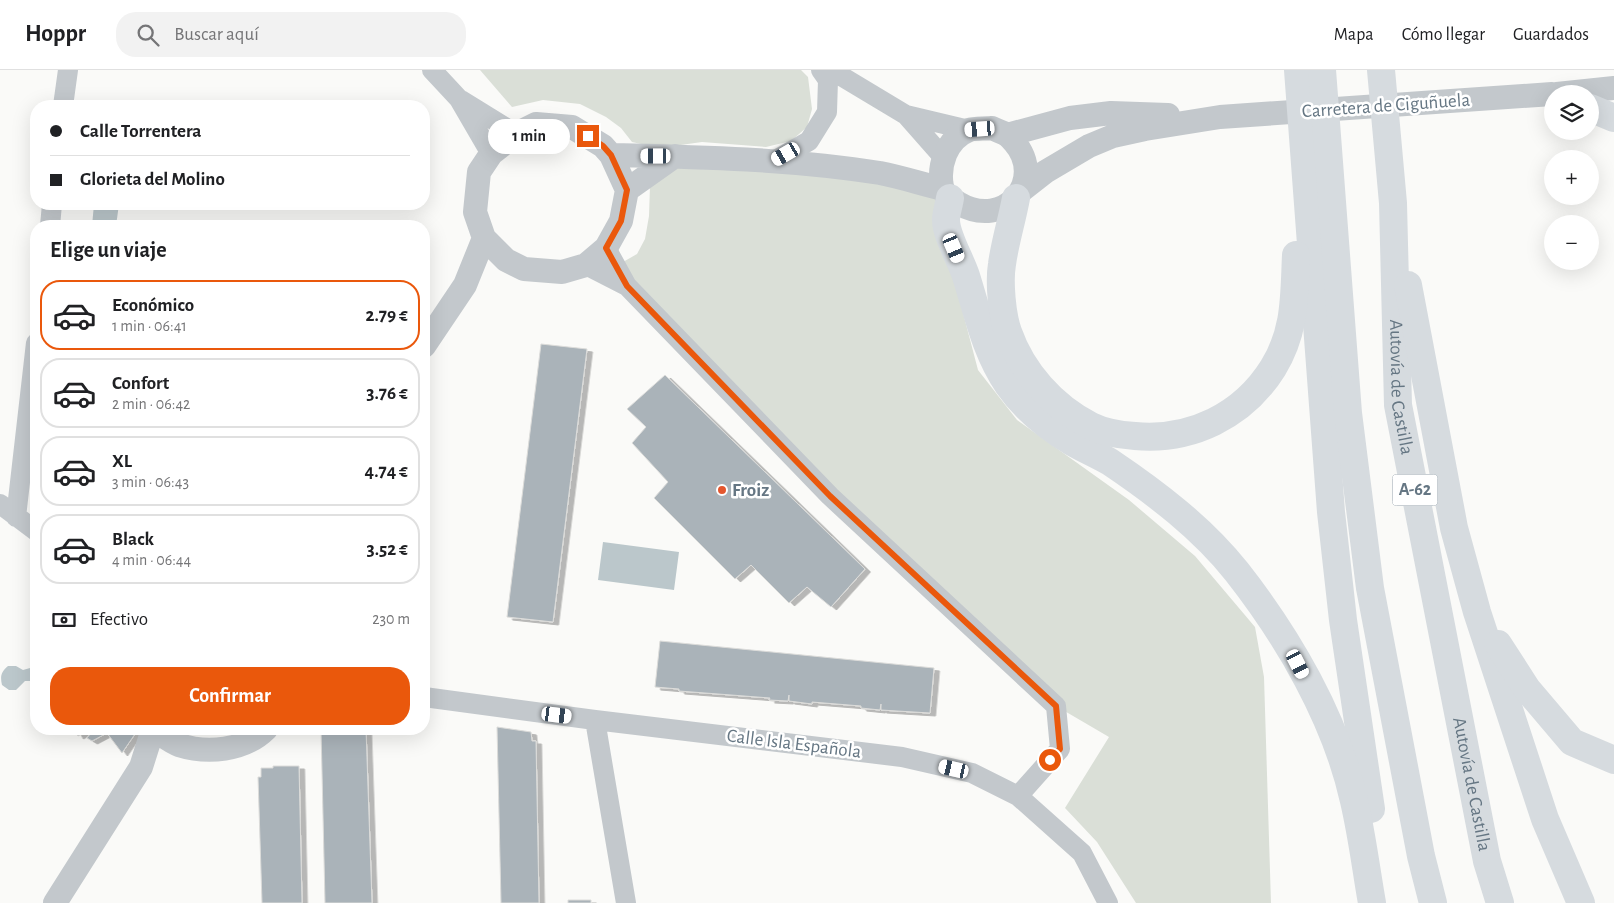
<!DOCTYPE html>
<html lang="es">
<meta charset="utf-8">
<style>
:root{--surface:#fff;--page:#f2f2f2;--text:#202124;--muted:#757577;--line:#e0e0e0;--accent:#ea580c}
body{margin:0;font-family:"Alegreya Sans",sans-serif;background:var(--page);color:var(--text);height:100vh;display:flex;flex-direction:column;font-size:19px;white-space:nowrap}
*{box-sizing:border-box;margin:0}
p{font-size:16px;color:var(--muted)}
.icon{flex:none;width:28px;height:28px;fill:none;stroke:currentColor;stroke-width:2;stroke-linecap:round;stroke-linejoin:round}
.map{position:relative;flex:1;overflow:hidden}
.side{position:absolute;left:30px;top:150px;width:400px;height:515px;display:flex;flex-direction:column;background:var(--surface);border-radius:20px;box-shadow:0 5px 20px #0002}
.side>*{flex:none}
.hud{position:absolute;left:30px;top:30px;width:400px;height:110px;border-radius:20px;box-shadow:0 5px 20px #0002;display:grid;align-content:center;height:110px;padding:0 20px;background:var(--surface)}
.tools{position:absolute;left:1544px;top:15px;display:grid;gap:10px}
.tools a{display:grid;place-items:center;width:55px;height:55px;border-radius:50%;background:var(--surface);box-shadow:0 5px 20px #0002;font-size:25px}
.end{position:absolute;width:22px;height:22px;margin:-11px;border:6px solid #ea580c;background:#fff;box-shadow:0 0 0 2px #fff}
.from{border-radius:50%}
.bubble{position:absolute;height:35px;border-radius:18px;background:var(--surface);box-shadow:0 5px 20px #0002;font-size:16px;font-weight:700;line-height:35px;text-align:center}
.car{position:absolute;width:15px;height:30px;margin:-15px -8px;border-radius:6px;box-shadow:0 0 4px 1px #0007;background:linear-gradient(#fff 24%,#345 0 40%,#fff 0 76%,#345 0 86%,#fff 0)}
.hud b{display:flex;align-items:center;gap:18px;height:48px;font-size:19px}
.hud b+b{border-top:1px solid var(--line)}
.hud i{width:12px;height:12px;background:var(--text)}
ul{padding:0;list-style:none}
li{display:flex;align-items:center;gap:15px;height:70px;margin:0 10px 8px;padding:0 10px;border:2px solid var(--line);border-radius:20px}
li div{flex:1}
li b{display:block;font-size:19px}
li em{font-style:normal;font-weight:700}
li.active{border-color:var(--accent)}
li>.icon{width:45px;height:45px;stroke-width:1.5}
h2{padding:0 20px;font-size:22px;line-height:60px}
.pay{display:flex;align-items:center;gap:12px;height:55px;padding:0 20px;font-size:19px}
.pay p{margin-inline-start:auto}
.button{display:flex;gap:10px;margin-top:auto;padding:10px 20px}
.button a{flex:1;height:58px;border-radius:20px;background:var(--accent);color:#fff;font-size:20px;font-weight:700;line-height:58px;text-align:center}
header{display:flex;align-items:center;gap:30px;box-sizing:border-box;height:70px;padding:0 25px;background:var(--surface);border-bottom:1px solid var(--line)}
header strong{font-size:24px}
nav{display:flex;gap:28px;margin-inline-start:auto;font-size:18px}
.search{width:350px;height:45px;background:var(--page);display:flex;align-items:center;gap:12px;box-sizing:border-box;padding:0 18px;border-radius:20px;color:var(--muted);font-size:19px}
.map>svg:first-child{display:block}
.green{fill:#dadfd7}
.water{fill:#bbc7cb}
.building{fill:#aab3b9;stroke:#dcdcda;filter:url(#shadow)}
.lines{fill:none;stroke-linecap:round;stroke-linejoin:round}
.minor{stroke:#c3c8cc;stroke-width:20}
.tertiary{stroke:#c3c8cc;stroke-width:24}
.motorway{stroke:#d6dbdf;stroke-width:28}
.route{stroke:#ea580c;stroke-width:6}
.poi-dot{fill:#e4572e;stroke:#fff;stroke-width:2}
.labels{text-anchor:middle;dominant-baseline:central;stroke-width:5;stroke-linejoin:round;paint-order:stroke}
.shield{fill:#fff;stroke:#939fa8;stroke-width:1}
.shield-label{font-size:18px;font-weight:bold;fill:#657683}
.street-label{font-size:19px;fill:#657683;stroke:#fff}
.poi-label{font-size:19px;font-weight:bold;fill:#657683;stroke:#fff;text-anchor:start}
</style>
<header>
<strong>Hoppr</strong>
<div class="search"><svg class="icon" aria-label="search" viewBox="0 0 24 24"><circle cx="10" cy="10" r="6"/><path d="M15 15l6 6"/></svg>Buscar aquí</div>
<nav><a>Mapa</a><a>Cómo llegar</a><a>Guardados</a></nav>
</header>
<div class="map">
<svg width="1614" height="833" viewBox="0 0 1614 833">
<defs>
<filter id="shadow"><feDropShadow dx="5.5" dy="3" stdDeviation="0" flood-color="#0004"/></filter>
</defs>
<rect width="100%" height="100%" fill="#fafaf8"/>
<path class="green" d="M480,0H801L808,7L812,39L807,57L791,71L766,77L702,72L659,78L632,72L621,58L606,47L580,34L543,30L512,37Z
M675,86L943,119L962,239L978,300L1017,350L1129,430L1195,486L1255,557L1264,607L1271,833H1136L1097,772L1065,738L1109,667L1056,636L928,527L616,196L637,184L645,169L649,146L650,116Z"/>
<path class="water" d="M94,134H119L116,156H92Z
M603,472L679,482L674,520L598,510Z
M8,596H16L23,600L30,598L36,600V608L35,611H25L16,620H9L2,615C0,606 1,602 8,596Z"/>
<path class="building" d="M541,274L587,279L553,552L507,547Z
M665,305L865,499L831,537L807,517L789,533L751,495L735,509L654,428L668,412L632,373L646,357L627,339Z
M660,571L934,598L930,643L881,640V634L880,640L861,638V636L812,632V634L789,631V625L788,631L769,630L770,628L679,621V619L655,617Z
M497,657L531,662L532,671H536L539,833H501Z
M74,659H135L137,661L122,683L107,663L92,671L87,668L91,663L89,660L78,666Z
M321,659H366L372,833H325Z
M273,696H299L302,833H262L258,707H261V698H273Z
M568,830H591V833H568Z"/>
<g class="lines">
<path class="minor" d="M432,0L459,29L491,84
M831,0L906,45L969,60
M461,30L516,64
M63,36L68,0
M906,45L943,87
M774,91L809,71L827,42L828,10L821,0
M50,156L52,134
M606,178L627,216L830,426L1056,636L1060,679L1018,726
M586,195L627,216
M0,434L36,461
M16,447L36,273
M424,627L595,650L902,687L972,703L1018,726L1082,783L1108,833
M595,650L626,833"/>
<path class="tertiary" d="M1557,24L1614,18
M536,54L572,57L603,76L611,85L627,120L621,151L606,178L586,195L562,202L524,199L506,190L484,168L475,142L479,102L491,84L516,64Z
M992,58C996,60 1001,62 1006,64C1009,66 1011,69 1014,72C1047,110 1005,161 958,133C952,129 944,125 942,117C938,96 946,69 969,60C975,58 985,59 992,58Z
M1007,65L1070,48L1111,43L1168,45
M611,85C700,87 792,89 880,103C901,107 922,114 943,119
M627,120L675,86
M1022,120L1045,102L1089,76L1113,66L1145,59L1220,47L1552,24
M424,276L465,215L484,168
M153,659C161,664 170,672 179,675C207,684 244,681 266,659
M55,833L141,697L153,659"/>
<g class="motorway">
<path d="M1298,0L1331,442L1343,550L1371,739"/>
<path d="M1322,0L1348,343L1370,518L1421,786L1433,833"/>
<path id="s1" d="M1381,0L1393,133L1398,335L1487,791L1500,833"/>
<path d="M1590,38L1614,48"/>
<path d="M950,128C949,135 946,143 946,150C946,166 961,190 966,206C978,244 985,281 1008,315C1024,338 1047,357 1072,372C1084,379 1098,385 1110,392C1156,423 1202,458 1237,502C1288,567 1336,649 1354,731C1362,765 1366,799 1372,833"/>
<path d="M1016,128C1012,150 1005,172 1002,194C999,212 1002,245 1008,262C1022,302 1053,337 1091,356C1105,363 1120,365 1135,366C1191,371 1243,346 1273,298C1296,261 1294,226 1296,185"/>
<path d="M1408,215L1454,458L1477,542L1545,749L1581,833"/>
<path d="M1498,574L1527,619L1572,672L1614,690"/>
</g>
</g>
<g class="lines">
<path class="route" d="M588,66L603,76L611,85L627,120L621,151L606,178L627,216L830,426L1056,636L1060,679L1050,690"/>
</g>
<circle class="poi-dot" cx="722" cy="420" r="5"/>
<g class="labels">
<rect class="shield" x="1392.5" y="404.5" width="45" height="31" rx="4"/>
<g class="shield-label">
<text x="1415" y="420">A-62</text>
</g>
<g class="street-label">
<text transform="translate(1386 36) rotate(-4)">Carretera de Ciguñuela</text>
<text stroke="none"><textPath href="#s1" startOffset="318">Autovía de Castilla</textPath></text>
<text transform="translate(794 674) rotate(7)">Calle Isla Española</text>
<text stroke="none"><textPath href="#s1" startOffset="722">Autovía de Castilla</textPath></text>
</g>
<g class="poi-label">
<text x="732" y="420">Froiz</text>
</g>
</g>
</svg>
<div class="tools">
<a><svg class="icon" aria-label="layers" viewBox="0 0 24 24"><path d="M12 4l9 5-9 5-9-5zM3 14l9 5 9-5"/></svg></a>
<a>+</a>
<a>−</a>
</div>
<i class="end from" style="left:1050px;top:690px"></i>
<i class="end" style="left:588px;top:66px"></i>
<div class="bubble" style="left:488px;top:49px;width:82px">1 min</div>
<i class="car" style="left:980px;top:59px;rotate:266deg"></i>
<i class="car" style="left:786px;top:84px;rotate:240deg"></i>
<i class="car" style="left:656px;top:86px;rotate:270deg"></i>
<i class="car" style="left:954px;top:178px;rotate:157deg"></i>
<i class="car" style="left:1298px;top:594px;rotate:153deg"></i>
<i class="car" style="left:557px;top:645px;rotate:97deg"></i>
<i class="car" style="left:954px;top:699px;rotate:283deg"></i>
<div class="hud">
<b><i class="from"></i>Calle Torrentera</b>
<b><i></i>Glorieta del Molino</b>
</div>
<section class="side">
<h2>Elige un viaje</h2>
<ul>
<li class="active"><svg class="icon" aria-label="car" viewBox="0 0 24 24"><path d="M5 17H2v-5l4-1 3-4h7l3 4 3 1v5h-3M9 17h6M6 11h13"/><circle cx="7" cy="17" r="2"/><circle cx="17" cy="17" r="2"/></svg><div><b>Económico</b><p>1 min · 06:41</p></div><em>2.79 €</em></li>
<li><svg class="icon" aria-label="car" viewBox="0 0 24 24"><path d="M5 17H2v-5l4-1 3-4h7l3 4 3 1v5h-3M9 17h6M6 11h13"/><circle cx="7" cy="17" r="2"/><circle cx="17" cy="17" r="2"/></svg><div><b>Confort</b><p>2 min · 06:42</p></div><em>3.76 €</em></li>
<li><svg class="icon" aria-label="car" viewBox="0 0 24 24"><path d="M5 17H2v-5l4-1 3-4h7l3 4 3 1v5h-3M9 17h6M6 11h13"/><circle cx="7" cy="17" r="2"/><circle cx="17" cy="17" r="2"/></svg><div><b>XL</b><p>3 min · 06:43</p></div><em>4.74 €</em></li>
<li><svg class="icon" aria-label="car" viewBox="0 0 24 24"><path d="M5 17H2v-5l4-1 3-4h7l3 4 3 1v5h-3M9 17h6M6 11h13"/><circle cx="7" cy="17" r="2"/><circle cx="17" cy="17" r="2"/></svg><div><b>Black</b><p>4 min · 06:44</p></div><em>3.52 €</em></li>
</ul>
<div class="pay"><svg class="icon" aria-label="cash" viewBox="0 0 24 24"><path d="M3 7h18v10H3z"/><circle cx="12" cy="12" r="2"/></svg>Efectivo<p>230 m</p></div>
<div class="button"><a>Confirmar</a></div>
</section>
</div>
